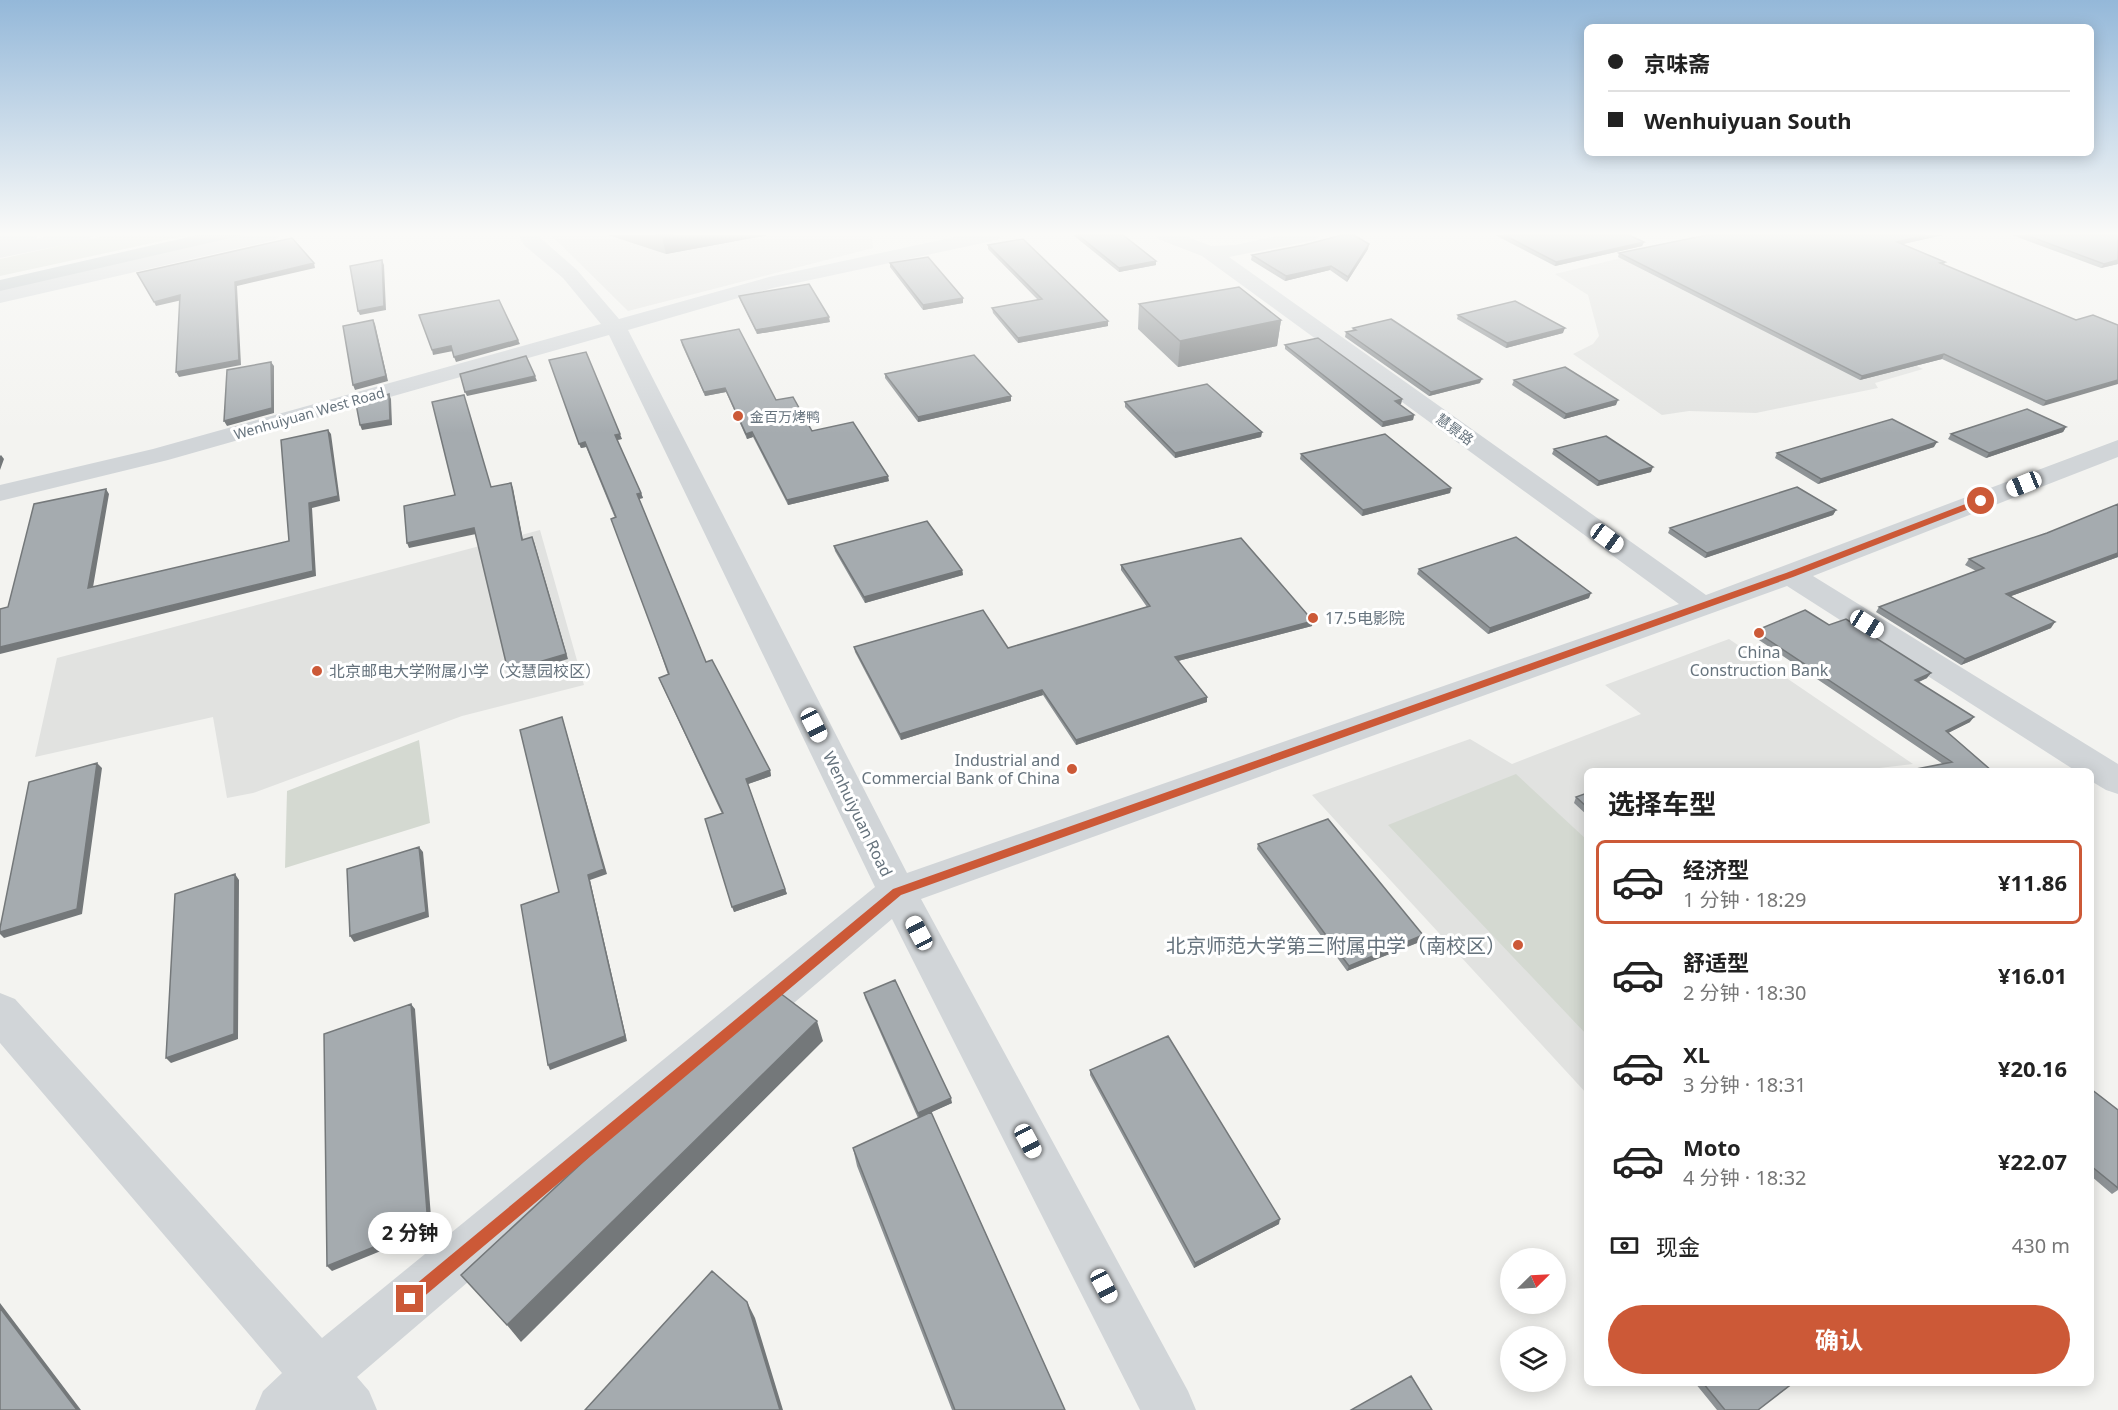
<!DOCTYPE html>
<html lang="zh">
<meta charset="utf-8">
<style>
:root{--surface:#fff;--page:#f2f2f2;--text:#222;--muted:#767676;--line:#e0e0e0;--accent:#cc5937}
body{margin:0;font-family:"Noto Sans","Noto Sans SC",sans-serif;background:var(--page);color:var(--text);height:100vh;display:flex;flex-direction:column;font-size:22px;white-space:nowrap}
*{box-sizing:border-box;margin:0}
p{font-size:20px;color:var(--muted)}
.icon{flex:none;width:33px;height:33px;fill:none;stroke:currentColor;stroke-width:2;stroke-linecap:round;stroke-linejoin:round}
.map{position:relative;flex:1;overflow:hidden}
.details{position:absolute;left:1584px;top:768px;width:510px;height:618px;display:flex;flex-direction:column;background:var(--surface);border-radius:9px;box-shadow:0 3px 15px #0003}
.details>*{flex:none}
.top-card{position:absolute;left:1584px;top:24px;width:510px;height:132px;border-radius:9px;box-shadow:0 3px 15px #0003;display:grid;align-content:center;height:132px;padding:0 24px;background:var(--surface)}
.needle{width:39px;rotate:66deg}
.tools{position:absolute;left:1500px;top:1248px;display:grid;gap:12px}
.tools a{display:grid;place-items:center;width:66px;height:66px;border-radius:50%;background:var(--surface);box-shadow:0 3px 15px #0003;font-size:30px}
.end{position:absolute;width:27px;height:27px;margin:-14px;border:8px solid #cc5937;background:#fff;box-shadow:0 0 0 3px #fff}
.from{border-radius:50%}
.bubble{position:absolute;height:42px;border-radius:21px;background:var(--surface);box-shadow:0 3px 15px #0003;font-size:20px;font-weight:700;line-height:42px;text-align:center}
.car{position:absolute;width:18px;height:36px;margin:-18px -9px;border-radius:8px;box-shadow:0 0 4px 2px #0007;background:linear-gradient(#fff 24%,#345 0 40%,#fff 0 76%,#345 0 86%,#fff 0)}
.top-card b{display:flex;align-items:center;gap:21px;height:57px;font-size:22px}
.top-card b+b{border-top:2px solid var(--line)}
.top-card i{width:15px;height:15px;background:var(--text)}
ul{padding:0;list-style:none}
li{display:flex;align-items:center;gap:18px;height:84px;margin:0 12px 9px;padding:0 12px;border:3px solid transparent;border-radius:9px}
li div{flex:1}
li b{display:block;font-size:22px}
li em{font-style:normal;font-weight:700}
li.selected{border-color:var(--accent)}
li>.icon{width:54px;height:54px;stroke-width:1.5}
h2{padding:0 24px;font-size:27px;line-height:72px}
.pay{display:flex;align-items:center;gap:15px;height:66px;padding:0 24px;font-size:22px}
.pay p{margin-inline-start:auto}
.primary-button{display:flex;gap:12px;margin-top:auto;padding:12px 24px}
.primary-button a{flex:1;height:69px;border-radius:36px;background:var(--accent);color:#fff;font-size:24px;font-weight:700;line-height:69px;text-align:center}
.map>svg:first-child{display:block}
.built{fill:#e1e2e0}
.green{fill:#d4d9d1}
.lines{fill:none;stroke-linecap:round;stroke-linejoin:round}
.river{fill:#b6bfc3;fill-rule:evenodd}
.secondary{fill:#d1d5d8;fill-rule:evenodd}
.highway{fill:#d1d5d8;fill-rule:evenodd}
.wall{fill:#8e9396}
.shaded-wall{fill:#74787a}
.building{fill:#a5abaf;stroke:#74787a;stroke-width:1.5}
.route{fill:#cc5937}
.poi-dot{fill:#cc5937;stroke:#fff;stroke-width:2}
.labels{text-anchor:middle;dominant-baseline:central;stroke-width:6;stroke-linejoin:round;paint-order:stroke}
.far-street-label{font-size:14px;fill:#66737d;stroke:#fff}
.far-poi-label{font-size:14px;fill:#66737d;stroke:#fff;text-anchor:start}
.poi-label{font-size:16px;fill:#66737d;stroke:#fff;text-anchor:start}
.street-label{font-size:16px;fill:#66737d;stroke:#fff}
.near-poi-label{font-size:20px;fill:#66737d;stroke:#fff;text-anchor:end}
</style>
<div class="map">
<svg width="2118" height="1410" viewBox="0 0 2118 1410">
<rect width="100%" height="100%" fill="#f3f3f0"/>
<path class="built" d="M551,235H872L873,248L628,311Z
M1675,245L1869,344L1923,369L1875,383L1878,388L1756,413L1689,411L1662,415L1573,354L1593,344L1599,336L1588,295L1555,274Z
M540,530L584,685L462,716L253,793L227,798L213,717L35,757L57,658Z
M1729,639L1913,764L1854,771H1587V1094L1312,795L1470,739L1512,764L1641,714L1605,685Z"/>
<path class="green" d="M109,235H189L0,276V259Z
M419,740L430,823L285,868L287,791Z
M1516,774L1587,840V1035L1388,825Z"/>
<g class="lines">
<path class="river" d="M197,235H252L248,241L0,298V280Z"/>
<path class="secondary" d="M53,235H92L90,239L83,241L0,258V246Z
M243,235H279L277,239L270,241L0,303V291Z
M518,235H537L577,270L619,319L769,277L964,235H1001L999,239L992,241L773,288L628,330L907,873L1679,604L1202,256L1158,239L1156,235H1183L1211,246L1235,245L1281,235H1319L1317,239L1310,241L1229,257L1706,595L2118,440V457L1813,576L2118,764V794L2106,790L2091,781V771H2076L1787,586L921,899L1188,1391L1196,1410H1140L892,919L357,1377L369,1391L377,1410H255L263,1391L282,1373L0,1043V993L15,999L322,1338L875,887L609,335L168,460L0,501V485L153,449L601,324L563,278L524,245Z"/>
<path class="highway" d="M0,235H38L36,239L0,247Z"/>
</g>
<path class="wall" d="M608,235H768L666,254Z
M1073,235H1123L1156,265L1119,272Z
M1495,235H1629L1644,242L1642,246L1555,266Z
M1707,235H1943L1903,244L1945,262L1944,265L2076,320L2118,325L2043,406L1942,359L1860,380L1618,257L1619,253Z
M2012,235H2118V264L2101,268Z
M988,245L1108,326L1018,343L993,313L992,308L1038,300L988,249Z
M1368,249L1347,282L1330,270L1285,281L1251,260L1252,255Z
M890,263L963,303L923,310L890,267Z
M739,296L830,322L757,334L740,300Z
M1139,304L1281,320L1277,346L1178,367L1138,329Z
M1458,315L1563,333L1506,348L1457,319Z
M1353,328L1480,383L1429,396L1345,337L1346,332L1352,331Z
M681,340L776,400L812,431L889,481L788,505L753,437L747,439L726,392L705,396L682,345Z
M1285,345L1402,399L1401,404H1399L1414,415L1413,420L1382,427L1285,349Z
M549,360L622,439L617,440L641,493L643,498L639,499L706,662L770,770L771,776L748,784L787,894L734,912L722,814L661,683L659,678L668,675L615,518L586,447L581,448Z
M885,374L1011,396V401L918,422L885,378Z
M1514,380L1616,405L1564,419L1512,385Z
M1125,402L1262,432L1261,437L1175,458L1125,407Z
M2066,427L2063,432L1986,458L1948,439L1951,434Z
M1934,447L1818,484L1775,458L1777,453Z
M1554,449L1651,472L1597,486L1552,454Z
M1301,454L1451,488L1450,493L1362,516L1300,459Z
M1836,510L1833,515L1705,558L1668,533L1670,528Z
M834,546L962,570L963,575L865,603L835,551Z
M2118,557L2011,596L2051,628L1961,665L1876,612L1879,607L1976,571L1965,565L1969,559Z
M1121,565L1312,626L1178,661L1207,702L1076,745L1043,695L901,740L855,652L854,647L1008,648L1147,607L1121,570Z
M1419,569L1589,598L1488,634L1417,574Z
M1829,625L1927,678L1919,682L1970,722L1948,733L1992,771L1943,764L1753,636L1755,631Z
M1587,793V815L1574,803L1576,797Z
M1258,844L1423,935L1422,941L1347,971L1257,849Z
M864,993L952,1103L931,1112L1065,1410H952L857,1166L853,1148L918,1118L865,998Z
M1090,1070L1279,1224L1194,1268L1090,1075Z
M2091,1089L2118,1110V1190L2112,1194L2091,1176Z
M1695,1383H1793L1758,1410H1717Z"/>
<path class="shaded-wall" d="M673,235H768L666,254L662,237Z
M1926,235H1943L1894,246L1897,242Z
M1644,242L1642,246L1555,266L1556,262Z
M1369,244L1368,249L1347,282L1348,277Z
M382,260L384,265L386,310L360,315L358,311Z
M2118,260V264L2101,268L2104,264Z
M1156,261V265L1119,272V268Z
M314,263L315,268L237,286L241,365L179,377L176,372L235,282Z
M1331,266L1330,270L1285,281L1286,276Z
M180,295L182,300L156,306L154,302Z
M963,298V303L923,310V305Z
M829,317L830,322L757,334L756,330Z
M373,320L375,324L388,381L355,390L353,385Z
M1281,320L1277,346L1178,367L1180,341Z
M1108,321V326L1018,343V338Z
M1565,328L1563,333L1506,348L1507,343Z
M518,340L520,344L456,362L454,357Z
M451,346L453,351L433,355L432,350Z
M1944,354L1942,359L1860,380L1862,376Z
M271,362L274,366V413L227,426L224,421Z
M535,376L537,381L467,396L465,392Z
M1482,379L1480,383L1429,396L1431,392Z
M2118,380V384L2043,406L2046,401Z
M725,388L726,392L705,396L704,392Z
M389,394L391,399L392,425L362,430L360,425Z
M1011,396V401L918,422V417Z
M1402,399L1401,404L1394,405L1395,401Z
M1618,400L1616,405L1564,419L1566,414Z
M1414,415L1413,420L1382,427L1383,422Z
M2066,427L2063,432L1986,458L1989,453Z
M328,430L331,434L340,501L312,508L316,576L0,654V647L313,571L309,503Z
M752,432L753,437L747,439L746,434Z
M1262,432L1261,437L1175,458V453Z
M620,434L622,439L617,440L615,435Z
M585,442L586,447L581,448L579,444Z
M1937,442L1934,447L1818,484L1821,479Z
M1,455L4,459L0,470V456Z
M1653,467L1651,472L1597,486L1599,481Z
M888,476L889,481L788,505L787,500Z
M511,483L513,488L524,545L522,540Z
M1451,488L1450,493L1362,516L1363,510Z
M106,489L109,494L92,593L88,588Z
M641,493L643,498L638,499L637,494Z
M1836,510L1833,515L1705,558L1707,553Z
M474,528L476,534L409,548L407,543Z
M534,542L568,659L510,676L508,671Z
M2118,553V557L2003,599L2006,594Z
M962,570L963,575L865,603L864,597Z
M1591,593L1589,598L1488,634L1490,628Z
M1313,621L1312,626L1174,662L1175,657Z
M2055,622L2051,628L1961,665L1965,659Z
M1931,673L1927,678L1911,685L1915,680Z
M1042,690L1043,695L901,740L900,734Z
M1207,697V702L1076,745V740Z
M562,717L607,874L590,880L627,1041L550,1070L548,1065L588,875Z
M1974,717L1970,722L1942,736L1946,731Z
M97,763L102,768L82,914L4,938L0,934V932Z
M770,770L771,776L748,784L746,779Z
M419,847L423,852L429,917L354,942L350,936Z
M235,874L239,880L238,1039L171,1063L166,1058Z
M785,889L787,894L734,912L732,907Z
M1423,935L1422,941L1347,971L1349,966Z
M411,1004L415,1009L432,1230L332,1271L327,1266Z
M817,1021L823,1041L521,1342L507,1325Z
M951,1098L952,1103L919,1118L918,1113Z
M1280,1219L1279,1224L1194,1268L1195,1263Z
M747,1302L755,1318L783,1410H780Z
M0,1303L81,1410H77L0,1308Z"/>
<path class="building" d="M656,235H673L662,237Z
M1078,235H1123L1156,261L1119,268Z
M1342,235H1354L1369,244L1348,277L1331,266L1286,276L1252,255L1304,245Z
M1504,235H1629L1644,242L1556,262Z
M1707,235H1926L1897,242L1945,262L1940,263L2076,320L2093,315L2118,325V380L2046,401L1944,354L1862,376L1619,253Z
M2026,235H2118V260L2104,264Z
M292,238L314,263L235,282L239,360L176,372L180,295L154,302L137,273Z
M1023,239L1108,321L1018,338L992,308L1042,299L988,245Z
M928,257L963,298L923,305L890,263Z
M382,260L384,306L358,311L350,266Z
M809,284L829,317L756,330L739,296Z
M1239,287L1281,320L1180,341L1139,304Z
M499,300L518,340L454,357L451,346L432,350L419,315Z
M1515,301L1565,328L1507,343L1458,315Z
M1391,319L1482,379L1431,392L1346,332L1356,330L1353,328Z
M373,320L386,376L353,385L343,326Z
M739,329L776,400L793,397L812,431L853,422L888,476L787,500L752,432L746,434L725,388L704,392L681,340Z
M1318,338L1402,399L1395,401L1414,415L1383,422L1285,345Z
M586,352L620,434L615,435L641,493L637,494L706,662L712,660L770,770L746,779L785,889L732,907L705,819L723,813L659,678L669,674L611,519L616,517L585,442L579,444L549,360Z
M974,355L1011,396L918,417L885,374Z
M526,356L535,376L465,392L460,374Z
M271,362L272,408L224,421L227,370Z
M1565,367L1618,400L1566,414L1514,380Z
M1207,384L1262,432L1175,453L1125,402Z
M389,394L390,420L360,425L356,404Z
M464,395L491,487L511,483L522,540L532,537L566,654L508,671L474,528L407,543L404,506L455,495L432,402Z
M2027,409L2066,427L1989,453L1951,434Z
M1892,419L1937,442L1821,479L1777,453Z
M328,430L338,496L309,503L313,571L0,647V609L8,607L34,504L106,489L88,588L289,541L281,440Z
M1385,434L1451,488L1363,510L1301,454Z
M1606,436L1653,467L1599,481L1554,449Z
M1797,487L1836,510L1707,553L1670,528Z
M2118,504V553L2006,594L2055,622L1965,659L1879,607L1984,568L1969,559L2047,533Z
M927,521L962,570L864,597L834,546Z
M1516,537L1591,593L1490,628L1419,569Z
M1241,538L1313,621L1175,657L1207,697L1076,740L1042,690L900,734L854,647L983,610L1008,648L1150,606L1121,565Z
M1805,610L1829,625L1846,619L1931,673L1915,680L1974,717L1946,731L1992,771H1906L1952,762L1755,631Z
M562,717L604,869L588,875L625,1036L548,1065L521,905L559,892L520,730Z
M97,763L77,909L0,932V928L29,782Z
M1587,793V807L1576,797Z
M1328,819L1423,935L1349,966L1258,844Z
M419,847L426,912L350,936L347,869Z
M235,874L234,1034L166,1058L175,894Z
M895,980L951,1098L918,1113L864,993Z
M780,993L817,1021L507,1325L461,1275L627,1121Z
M411,1004L428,1225L327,1266L324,1034Z
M1168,1036L1280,1219L1195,1263L1090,1070Z
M2091,1089L2118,1110V1188L2091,1166Z
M931,1112L1065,1410H955L853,1148Z
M712,1271L747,1302L780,1410H585Z
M0,1308L77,1410H0Z
M1411,1376L1432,1410H1351Z
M1703,1383H1793L1758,1410H1725Z"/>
<linearGradient id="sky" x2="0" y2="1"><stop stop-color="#94b8d9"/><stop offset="0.54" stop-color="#fafaf8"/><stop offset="1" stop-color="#fafaf8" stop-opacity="0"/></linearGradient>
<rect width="2118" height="433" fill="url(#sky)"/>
<path class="route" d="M1981,498L1985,501L1984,503L1793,577L901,895L415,1304L410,1307L404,1304L402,1299L404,1294L893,889L1786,573Z"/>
<g class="poi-dot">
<circle cx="738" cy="416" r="6"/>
<circle cx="1313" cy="618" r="6"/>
<circle cx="1759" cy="633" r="6"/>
<circle cx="317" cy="671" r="6"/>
<circle cx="1072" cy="769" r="6"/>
<circle cx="1518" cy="945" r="6"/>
</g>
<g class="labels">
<g class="far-street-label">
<text transform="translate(309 413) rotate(-16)">Wenhuiyuan West Road</text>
<text transform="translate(1455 429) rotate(36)">慧景路</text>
</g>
<g class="far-poi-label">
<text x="750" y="416">金百万烤鸭</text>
</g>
<g class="poi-label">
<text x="1325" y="618">17.5电影院</text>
<text x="1759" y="652" text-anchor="middle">China<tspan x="1759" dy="18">Construction Bank</tspan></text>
<text x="329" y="671">北京邮电大学附属小学（文慧园校区）</text>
<text x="1060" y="760" text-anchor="end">Industrial and<tspan x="1060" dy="18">Commercial Bank of China</tspan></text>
</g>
<g class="street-label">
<text transform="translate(858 814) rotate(64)">Wenhuiyuan Road</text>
</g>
<g class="near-poi-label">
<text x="1506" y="945">北京师范大学第三附属中学（南校区）</text>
</g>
</g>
</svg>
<div class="tools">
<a><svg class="needle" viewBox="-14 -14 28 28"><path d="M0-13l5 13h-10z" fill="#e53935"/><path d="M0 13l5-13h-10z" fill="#767676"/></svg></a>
<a><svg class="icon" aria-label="layers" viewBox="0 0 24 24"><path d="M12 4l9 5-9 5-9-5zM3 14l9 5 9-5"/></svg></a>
</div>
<i class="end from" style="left:1981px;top:501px"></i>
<i class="end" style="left:410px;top:1299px"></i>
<div class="bubble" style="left:368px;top:1212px;width:84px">2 分钟</div>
<i class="car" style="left:2024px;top:484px;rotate:248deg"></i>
<i class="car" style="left:1607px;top:538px;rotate:126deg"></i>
<i class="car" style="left:1867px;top:624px;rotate:122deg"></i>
<i class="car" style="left:814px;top:725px;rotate:153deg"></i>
<i class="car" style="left:919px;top:933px;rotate:332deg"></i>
<i class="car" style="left:1028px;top:1141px;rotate:152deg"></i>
<i class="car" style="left:1104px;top:1286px;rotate:152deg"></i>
<div class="top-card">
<b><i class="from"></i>京味斋</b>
<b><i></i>Wenhuiyuan South</b>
</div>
<section class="details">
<h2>选择车型</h2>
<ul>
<li class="selected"><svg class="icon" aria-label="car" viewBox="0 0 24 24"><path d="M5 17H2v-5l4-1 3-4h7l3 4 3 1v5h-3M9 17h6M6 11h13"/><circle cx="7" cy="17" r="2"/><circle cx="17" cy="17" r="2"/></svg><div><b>经济型</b><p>1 分钟 · 18:29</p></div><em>¥11.86</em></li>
<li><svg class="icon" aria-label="car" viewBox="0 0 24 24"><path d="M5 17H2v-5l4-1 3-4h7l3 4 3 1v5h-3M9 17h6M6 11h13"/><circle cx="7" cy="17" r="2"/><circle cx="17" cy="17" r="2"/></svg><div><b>舒适型</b><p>2 分钟 · 18:30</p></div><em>¥16.01</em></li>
<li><svg class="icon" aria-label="car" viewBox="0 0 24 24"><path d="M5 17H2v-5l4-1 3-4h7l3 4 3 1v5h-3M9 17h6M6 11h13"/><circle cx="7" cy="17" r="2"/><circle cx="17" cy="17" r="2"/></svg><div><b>XL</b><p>3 分钟 · 18:31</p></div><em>¥20.16</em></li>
<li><svg class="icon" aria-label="car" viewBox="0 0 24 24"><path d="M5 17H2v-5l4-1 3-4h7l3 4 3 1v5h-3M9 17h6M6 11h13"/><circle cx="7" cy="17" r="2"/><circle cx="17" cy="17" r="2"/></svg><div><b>Moto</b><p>4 分钟 · 18:32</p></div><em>¥22.07</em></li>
</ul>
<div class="pay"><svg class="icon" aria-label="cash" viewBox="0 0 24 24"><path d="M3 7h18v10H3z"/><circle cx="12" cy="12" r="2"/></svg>现金<p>430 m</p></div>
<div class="primary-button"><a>确认</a></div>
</section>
</div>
